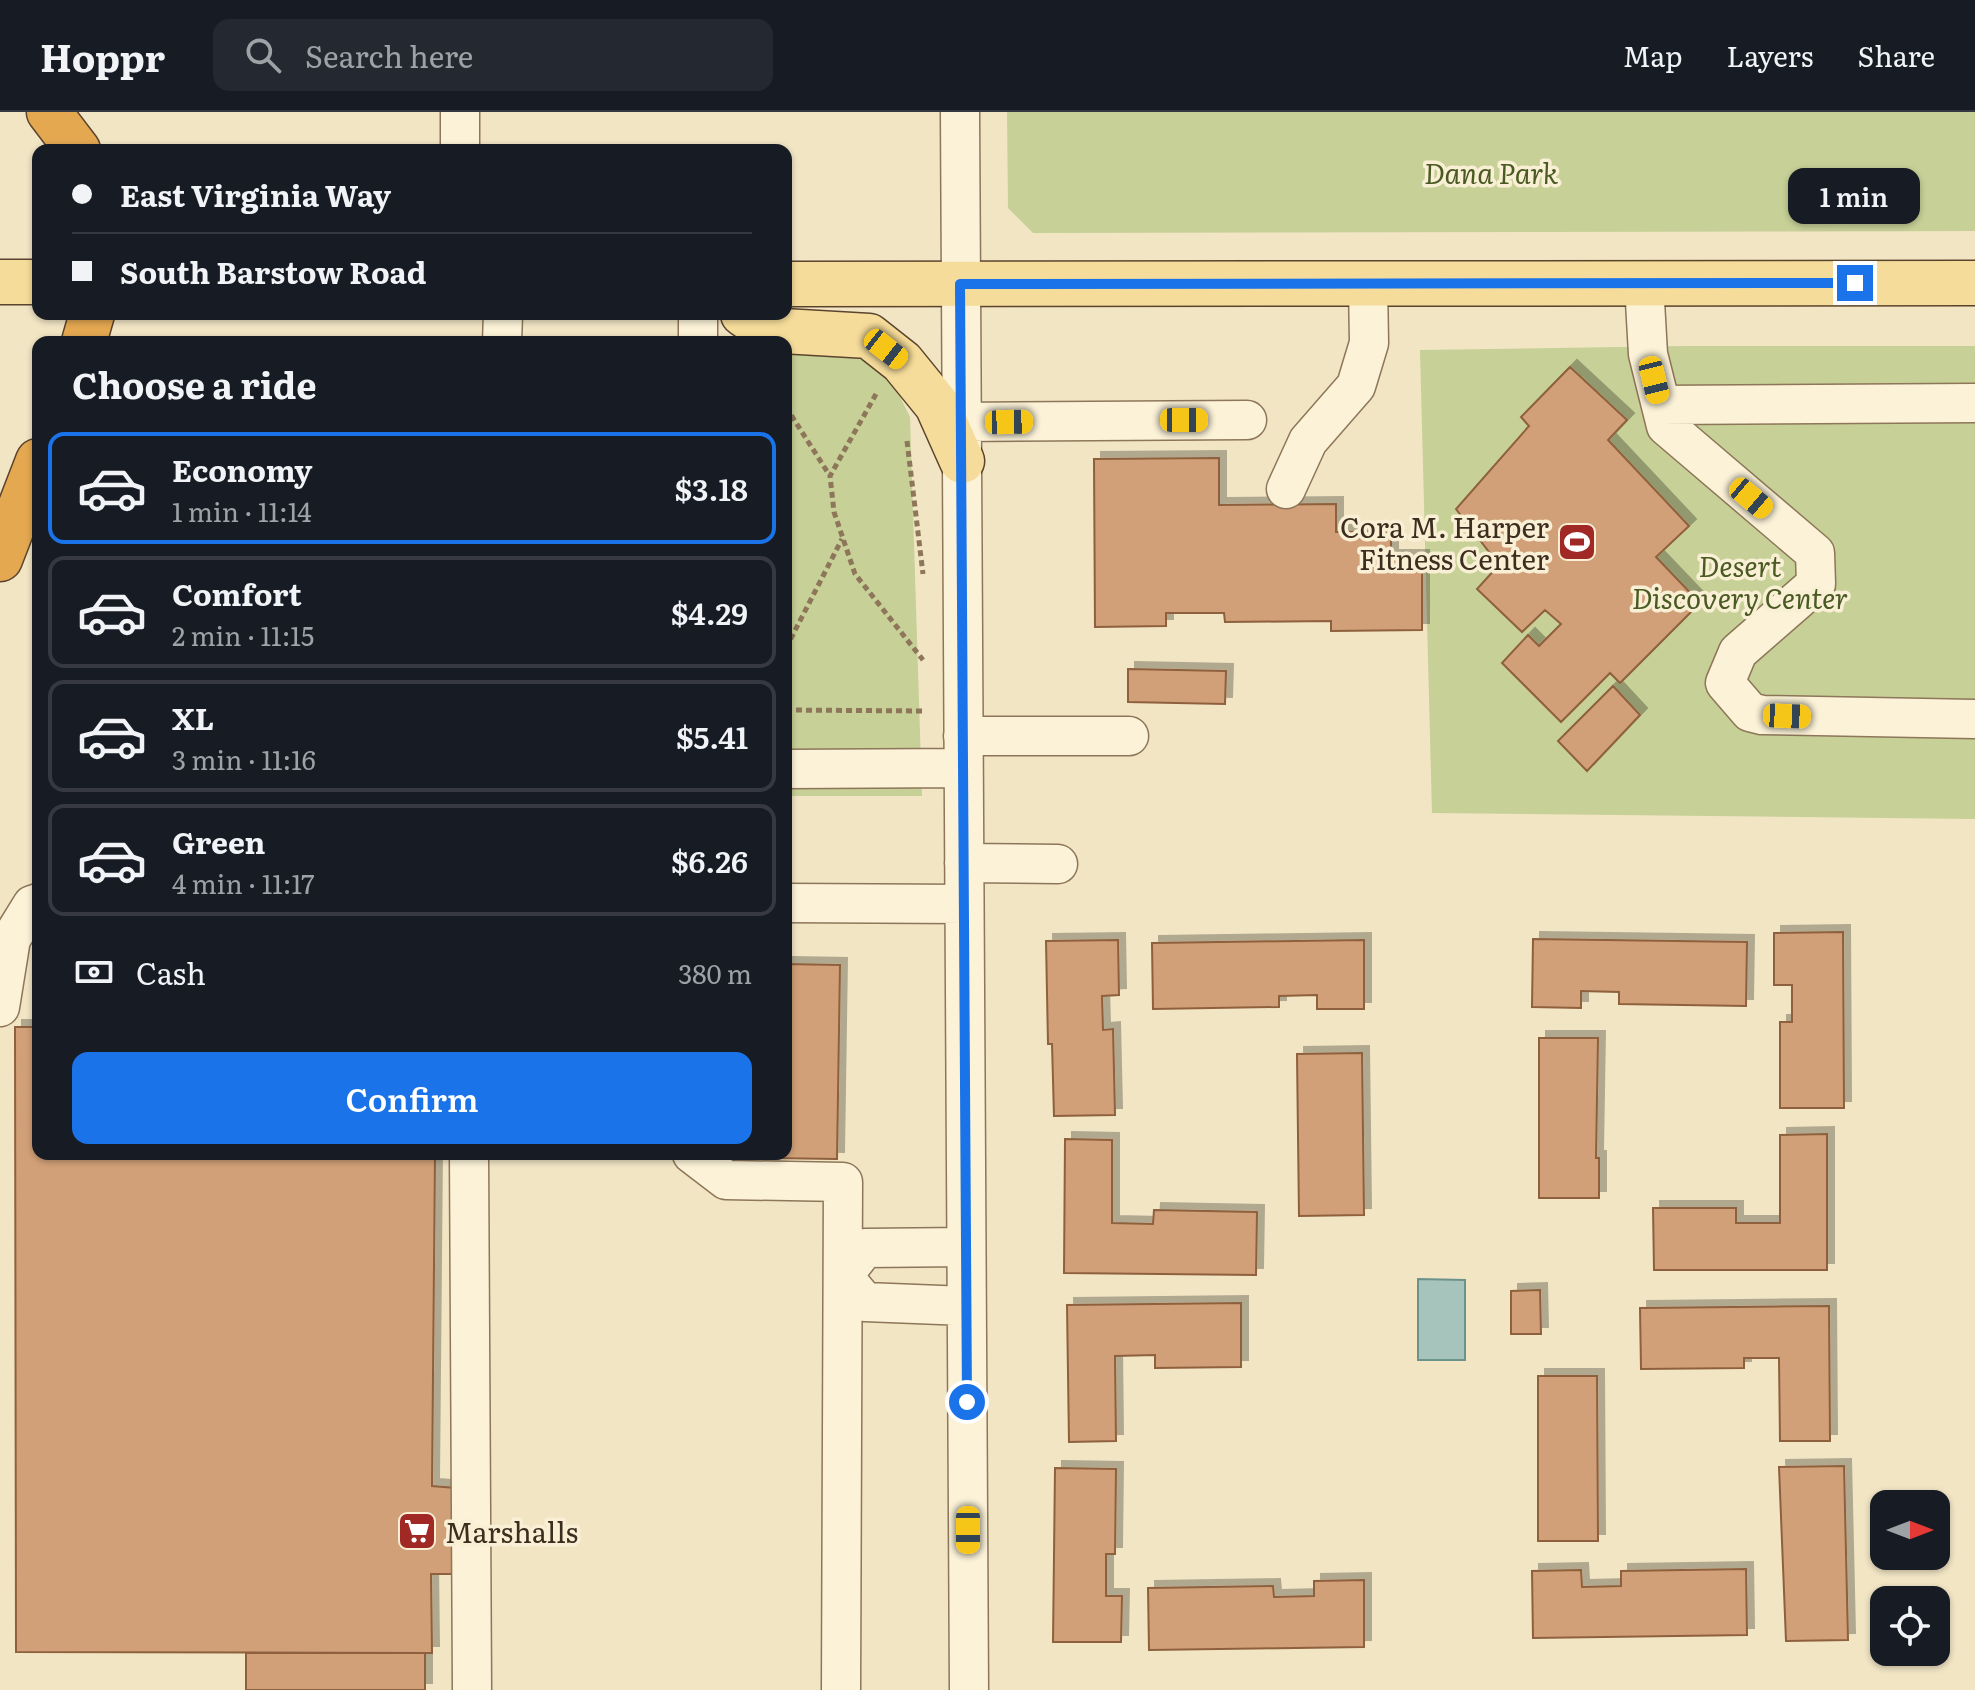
<!DOCTYPE html>
<meta charset="utf-8">
<style>
:root{--surface:#171b24;--page:#242831;--text:#f1f3f6;--muted:#9ea1a6;--line:#363941;--accent:#1a73e8}
body{margin:0;font-family:Literata,serif;background:var(--page);color:var(--text);height:100vh;display:flex;flex-direction:column;font-size:30px;white-space:nowrap}
*{box-sizing:border-box;margin:0}
p{font-size:26px;color:var(--muted)}
.icon{flex:none;width:44px;height:44px;fill:none;stroke:currentColor;stroke-width:2;stroke-linecap:round;stroke-linejoin:round}
.map{position:relative;flex:1;overflow:hidden}
.panel{position:absolute;left:32px;top:224px;width:760px;height:824px;display:flex;flex-direction:column;background:var(--surface);border-radius:16px;box-shadow:0 2px 6px #0004}
.panel>*{flex:none}
.guide{position:absolute;left:32px;top:32px;width:760px;height:176px;border-radius:16px;box-shadow:0 2px 6px #0004;display:grid;align-content:center;height:176px;padding:0 40px;background:var(--surface)}
.needle{width:52px;rotate:90deg}
.fabs{position:absolute;left:1870px;top:1378px;display:grid;gap:16px}
.fabs a{display:grid;place-items:center;width:80px;height:80px;border-radius:16px;background:var(--surface);box-shadow:0 2px 6px #0004;font-size:40px}
.end{position:absolute;width:36px;height:36px;margin:-18px;border:10px solid #1a73e8;background:#fff;box-shadow:0 0 0 4px #fff}
.from{border-radius:50%}
.bubble{position:absolute;height:56px;border-radius:16px;background:var(--surface);box-shadow:0 2px 6px #0004;font-size:26px;font-weight:600;line-height:56px;text-align:center}
.car{position:absolute;width:24px;height:48px;margin:-24px -12px;border-radius:10px;box-shadow:0 0 6px 2px #0007;background:linear-gradient(#f5c518 24%,#345 0 40%,#f5c518 0 76%,#345 0 86%,#f5c518 0)}
.guide b{display:flex;align-items:center;gap:28px;height:76px;font-size:30px}
.guide b+b{border-top:2px solid var(--line)}
.guide i{width:20px;height:20px;background:var(--text)}
ul{padding:0;list-style:none}
li{display:flex;align-items:center;gap:24px;height:112px;margin:0 16px 12px;padding:0 24px;border:4px solid var(--line);border-radius:16px}
li div{flex:1}
li b{display:block;font-size:30px}
li em{font-style:normal;font-weight:600}
li.on{border-color:var(--accent)}
li>.icon{width:72px;height:72px;stroke-width:1.5}
h2{padding:0 40px;font-size:36px;line-height:96px}
.pay{display:flex;align-items:center;gap:20px;height:88px;padding:0 40px;font-size:30px}
.pay p{margin-inline-start:auto}
.cta{display:flex;gap:16px;margin-top:auto;padding:16px 40px}
.cta a{flex:1;height:92px;border-radius:16px;background:var(--accent);color:#fff;font-size:32px;font-weight:600;line-height:92px;text-align:center}
header{display:flex;align-items:center;gap:48px;box-sizing:border-box;height:112px;padding:0 40px;background:var(--surface);border-bottom:2px solid var(--line)}
header strong{font-size:38px}
nav{display:flex;gap:44px;margin-inline-start:auto;font-size:28px}
.search{width:560px;height:72px;background:var(--page);display:flex;align-items:center;gap:20px;box-sizing:border-box;padding:0 28px;border-radius:16px;color:var(--muted);font-size:30px}
.map>svg:first-child{display:block}
.green{fill:#c7d097}
.water{fill:#a6c4bc;stroke:#6c938b;stroke-width:2}
.building{fill:#d1a078;stroke:#8e603d;stroke-width:2;filter:url(#shadow)}
.lines{fill:none;stroke-linecap:round;stroke-linejoin:round}
.minor-casing{stroke:#8d7659;stroke-width:41}
.major-casing{stroke:#5b442d;stroke-width:47}
.highway-casing{stroke:#5b442d;stroke-width:47}
.path{stroke:#8d7659;stroke-width:5;stroke-dasharray:6 4;stroke-linecap:butt}
.minor{stroke:#fbf2d8;stroke-width:38}
.major{stroke:#f6dc9a;stroke-width:44}
.highway{stroke:#e4a851;stroke-width:44}
.route{stroke:#1a73e8;stroke-width:10}
.labels{text-anchor:middle;dominant-baseline:central;stroke-width:7;stroke-linejoin:round;paint-order:stroke}
.park-label{font-size:28px;font-style:italic;fill:#4a5a23;stroke:#f8efd4}
.poi-label{font-size:28px;fill:#3c2d1e;stroke:#f8efd4;text-anchor:end}
</style>
<header>
<strong>Hoppr</strong>
<div class="search"><svg class="icon" aria-label="search" viewBox="0 0 24 24"><circle cx="10" cy="10" r="6"/><path d="M15 15l6 6"/></svg>Search here</div>
<nav><a>Map</a><a>Layers</a><a>Share</a></nav>
</header>
<div class="map">
<svg width="1975" height="1578" viewBox="0 0 1975 1578">
<defs>
<filter id="shadow"><feDropShadow dx="7" dy="-7" stdDeviation="0" flood-color="#0004"/></filter>
</defs>
<rect width="100%" height="100%" fill="#f1e5c4"/>
<path class="green" d="M1007,0H1975V119L1033,121L1008,96Z
M1685,234H1975V707L1432,701L1420,238Z
M786,237L879,242L910,305L922,684H786Z"/>
<path class="water" d="M1418,1167L1465,1168V1248H1418Z"/>
<path class="building" d="M1570,255L1627,308L1608,328L1689,414L1656,445L1700,491L1620,571L1610,561L1561,610L1502,551L1528,523L1539,534L1561,512L1545,498L1522,520L1477,477L1499,453L1456,397L1529,314L1521,305Z
M1219,346V393L1336,392V420L1391,419V445H1422V518L1331,519V509L1225,510L1224,501H1166V514L1095,515L1094,347Z
M1128,557L1226,559L1225,592L1128,590Z
M1613,574L1640,603L1587,659L1558,629Z
M1843,820L1844,996H1780V910H1792V873H1774V821Z
M1533,827L1747,830L1746,894L1619,892V880L1581,879V896L1532,895Z
M1118,828L1119,883L1102,884L1103,918L1113,917L1115,1003L1054,1004L1052,932H1048L1046,829Z
M1364,828V897H1317V883L1279,884V895L1153,897L1152,831Z
M786,852L840,853L837,1047L767,1046V1042H786Z
M15,915H38V1042H435L432,1374L456,1376L453,1462H431L432,1541L16,1540Z
M1539,926H1598L1596,1046H1599V1086H1539Z
M1362,941L1364,1103L1299,1104L1297,942Z
M1827,1022V1158H1654L1653,1096H1736V1111H1780V1023Z
M1065,1027L1112,1028V1111L1153,1112L1154,1098L1257,1100L1256,1163L1064,1161Z
M1540,1178L1541,1222H1511V1179Z
M1241,1191V1255L1155,1256V1243L1115,1244L1116,1329L1069,1330L1067,1193Z
M1829,1194L1830,1329H1780L1779,1246H1744V1256L1641,1257L1640,1196Z
M1538,1264H1597L1598,1429H1538Z
M1844,1354L1848,1528L1786,1529L1779,1355Z
M1055,1356L1116,1357L1115,1442H1106V1484H1122L1121,1530H1053Z
M1746,1457L1747,1523L1533,1526L1532,1459L1581,1458L1582,1475L1621,1474V1459Z
M1364,1468V1535L1149,1538L1148,1476L1273,1474L1274,1485L1314,1484V1469Z
M246,1541H425V1578H246Z"/>
<g class="lines">
<g class="minor-casing">
<path id="minor" d="M960,0L969,1578
M460,38V0
M1644,172L1648,242L1666,314L1815,441L1816,472L1738,540L1725,571L1750,600L1762,603L1975,607
M502,230L503,202
M698,230V202
M1661,293L1975,291
M961,310L1247,308
M1286,377L1308,329L1356,274L1369,231L1368,172
M963,624H1129
M786,657L963,656
M964,751L1058,752
M786,791L964,792
M0,895L11,827L32,793L38,791
M469,1042L472,1578
M692,1042L726,1068L843,1070L841,1578
M966,1135L865,1136L843,1164L865,1190L966,1194"/>
</g>
<g class="major-casing">
<path id="major" d="M0,170H38
M786,172L1975,171
M743,202L766,218L869,224L902,250L937,293L962,349"/>
</g>
<g class="highway-casing">
<path id="highway" d="M49,0L78,38
M84,230L92,202
M0,447L38,349"/>
</g>
<path class="path" d="M876,282L830,364L834,400L855,462L923,548
M786,295L830,364
M907,329L923,462
M786,536L842,427
M786,598L926,599"/>
<use href="#minor" class="minor"/>
<use href="#major" class="major"/>
<use href="#highway" class="highway"/>
</g>
<g class="lines">
<path class="route" d="M967,1290L960,172L1855,171"/>
</g>
<defs>
<g id="stadium-square" transform="scale(2)"><rect x="-9" y="-9" width="18" height="18" rx="4" fill="#a02825" stroke="#f8efd4"/><path d="M0-5a6.5 5 0 1 0 0 10a6.5 5 0 1 0 0-10ZM-3.5-1.8h7v3.6h-7Z" fill="#fff"/></g>
<g id="supermarket-square" transform="scale(2)"><rect x="-9" y="-9" width="18" height="18" rx="4" fill="#a02825" stroke="#f8efd4"/><path d="M-6-5.5h2.5l.6 2H6L4.5 2H-2.5L-4.4-4H-6ZM-1.5 3.2a1.3 1.3 0 1 0 .1 0ZM3 3.2a1.3 1.3 0 1 0 .1 0Z" fill="#fff"/></g>
</defs>
<g fill-rule="evenodd">
<use href="#stadium-square" x="1577" y="430"/>
<use href="#supermarket-square" x="417" y="1419"/>
</g>
<g class="labels">
<g class="park-label">
<text x="1491" y="60">Dana Park</text>
<text x="1740" y="453">Desert<tspan x="1740" dy="32">Discovery Center</tspan></text>
</g>
<g class="poi-label">
<text x="1549" y="414">Cora M. Harper<tspan x="1549" dy="32">Fitness Center</tspan></text>
<text x="445" y="1419" text-anchor="start">Marshalls</text>
</g>
</g>
</svg>
<div class="fabs">
<a><svg class="needle" viewBox="-14 -14 28 28"><path d="M0-13l5 13h-10z" fill="#e53935"/><path d="M0 13l5-13h-10z" fill="#9ea1a6"/></svg></a>
<a><svg class="icon" aria-label="locate" viewBox="0 0 24 24"><circle cx="12" cy="12" r="6"/><path d="M12 2v4M12 18v4M2 12h4M18 12h4"/></svg></a>
</div>
<i class="end from" style="left:967px;top:1290px"></i>
<i class="end" style="left:1855px;top:171px"></i>
<div class="bubble" style="left:1788px;top:56px;width:132px">1 min</div>
<i class="car" style="left:886px;top:237px;rotate:128deg"></i>
<i class="car" style="left:1654px;top:268px;rotate:166deg"></i>
<i class="car" style="left:1184px;top:308px;rotate:90deg"></i>
<i class="car" style="left:1009px;top:310px;rotate:89deg"></i>
<i class="car" style="left:1751px;top:386px;rotate:130deg"></i>
<i class="car" style="left:1787px;top:604px;rotate:92deg"></i>
<i class="car" style="left:968px;top:1418px;rotate:180deg"></i>
<div class="guide">
<b><i class="from"></i>East Virginia Way</b>
<b><i></i>South Barstow Road</b>
</div>
<section class="panel">
<h2>Choose a ride</h2>
<ul>
<li class="on"><svg class="icon" aria-label="car" viewBox="0 0 24 24"><path d="M5 17H2v-5l4-1 3-4h7l3 4 3 1v5h-3M9 17h6M6 11h13"/><circle cx="7" cy="17" r="2"/><circle cx="17" cy="17" r="2"/></svg><div><b>Economy</b><p>1 min · 11:14</p></div><em>$3.18</em></li>
<li><svg class="icon" aria-label="car" viewBox="0 0 24 24"><path d="M5 17H2v-5l4-1 3-4h7l3 4 3 1v5h-3M9 17h6M6 11h13"/><circle cx="7" cy="17" r="2"/><circle cx="17" cy="17" r="2"/></svg><div><b>Comfort</b><p>2 min · 11:15</p></div><em>$4.29</em></li>
<li><svg class="icon" aria-label="car" viewBox="0 0 24 24"><path d="M5 17H2v-5l4-1 3-4h7l3 4 3 1v5h-3M9 17h6M6 11h13"/><circle cx="7" cy="17" r="2"/><circle cx="17" cy="17" r="2"/></svg><div><b>XL</b><p>3 min · 11:16</p></div><em>$5.41</em></li>
<li><svg class="icon" aria-label="car" viewBox="0 0 24 24"><path d="M5 17H2v-5l4-1 3-4h7l3 4 3 1v5h-3M9 17h6M6 11h13"/><circle cx="7" cy="17" r="2"/><circle cx="17" cy="17" r="2"/></svg><div><b>Green</b><p>4 min · 11:17</p></div><em>$6.26</em></li>
</ul>
<div class="pay"><svg class="icon" aria-label="cash" viewBox="0 0 24 24"><path d="M3 7h18v10H3z"/><circle cx="12" cy="12" r="2"/></svg>Cash<p>380 m</p></div>
<div class="cta"><a>Confirm</a></div>
</section>
</div>
